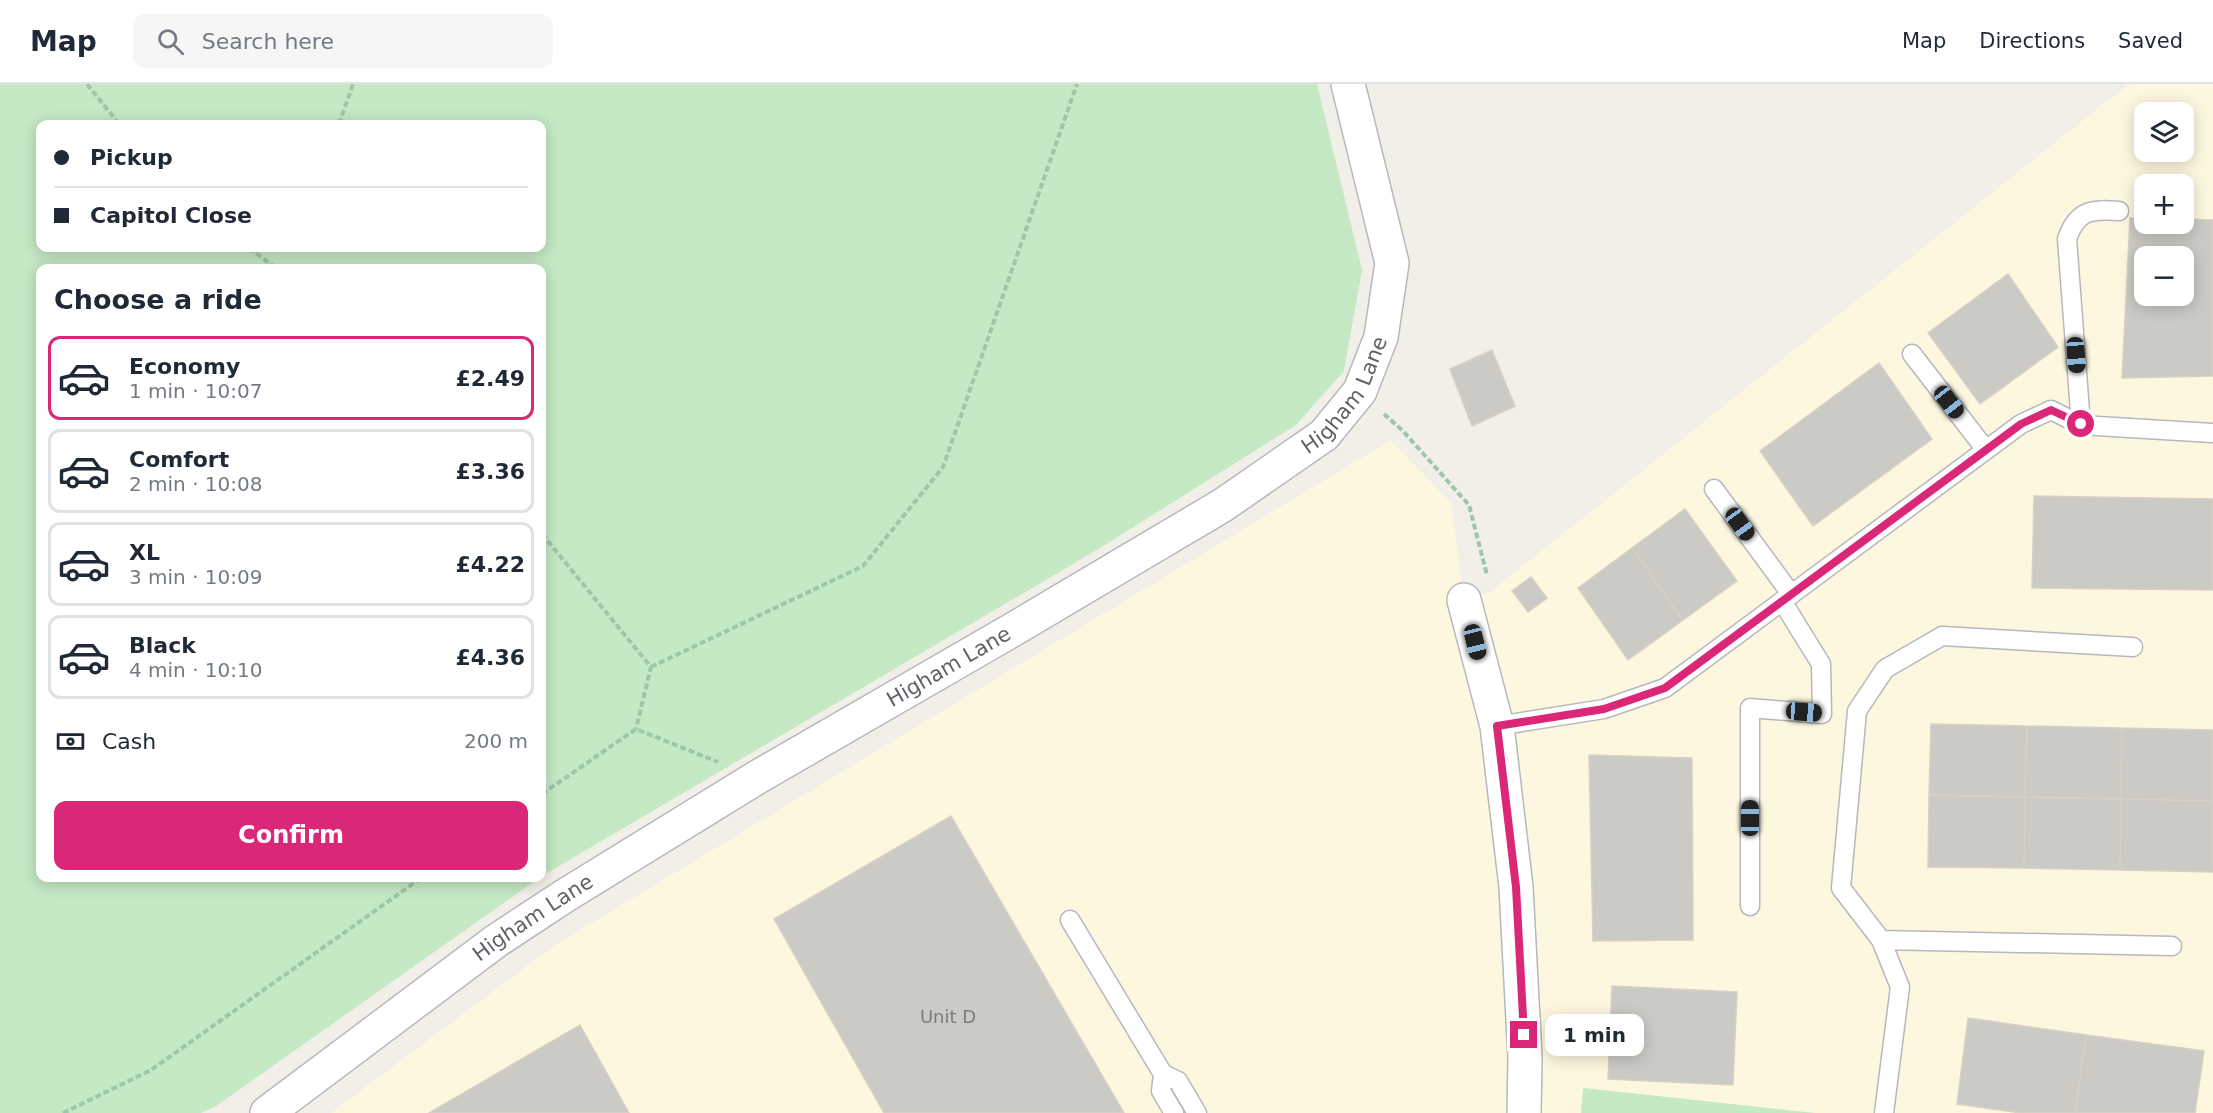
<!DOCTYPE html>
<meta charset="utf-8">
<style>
:root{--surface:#fff;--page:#f6f6f7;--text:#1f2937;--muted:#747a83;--line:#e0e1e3;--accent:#db2777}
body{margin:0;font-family:"DejaVu Sans",sans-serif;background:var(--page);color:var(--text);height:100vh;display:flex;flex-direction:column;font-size:22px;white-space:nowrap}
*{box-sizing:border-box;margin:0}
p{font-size:20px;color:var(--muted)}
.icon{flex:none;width:33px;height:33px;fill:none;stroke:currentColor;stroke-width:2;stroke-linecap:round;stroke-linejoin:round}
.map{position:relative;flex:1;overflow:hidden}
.panel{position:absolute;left:36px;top:180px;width:510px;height:618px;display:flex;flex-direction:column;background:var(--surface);border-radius:12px;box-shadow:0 3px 15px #0003}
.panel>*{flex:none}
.banner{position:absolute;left:36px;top:36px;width:510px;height:132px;border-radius:12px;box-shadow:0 3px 15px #0003;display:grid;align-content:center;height:132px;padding:0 18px;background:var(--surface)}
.fabs{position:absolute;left:2134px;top:18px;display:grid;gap:12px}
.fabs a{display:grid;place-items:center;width:60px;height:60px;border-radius:12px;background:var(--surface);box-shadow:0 3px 15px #0003;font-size:30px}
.end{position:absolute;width:27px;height:27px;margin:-14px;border:8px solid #db2777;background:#fff;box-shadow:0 0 0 3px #fff}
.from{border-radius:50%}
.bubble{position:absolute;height:42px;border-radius:12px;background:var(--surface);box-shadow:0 3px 15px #0003;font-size:20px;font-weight:600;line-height:42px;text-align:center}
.car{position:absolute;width:18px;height:36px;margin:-18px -9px;border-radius:8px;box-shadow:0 0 4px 2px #0007;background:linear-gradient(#222 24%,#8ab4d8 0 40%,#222 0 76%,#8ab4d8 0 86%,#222 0)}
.banner b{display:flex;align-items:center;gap:21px;height:57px;font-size:22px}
.banner b+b{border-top:2px solid var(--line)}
.banner i{width:15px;height:15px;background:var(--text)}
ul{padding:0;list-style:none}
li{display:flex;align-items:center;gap:18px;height:84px;margin:0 12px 9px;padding:0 6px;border:3px solid var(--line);border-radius:12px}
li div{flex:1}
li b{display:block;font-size:22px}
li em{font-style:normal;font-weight:600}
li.active{border-color:var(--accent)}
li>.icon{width:54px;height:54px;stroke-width:1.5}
h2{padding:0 18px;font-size:27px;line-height:72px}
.pay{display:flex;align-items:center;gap:15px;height:66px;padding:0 18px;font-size:22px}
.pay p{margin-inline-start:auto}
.button{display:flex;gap:12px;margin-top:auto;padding:12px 18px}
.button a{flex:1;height:69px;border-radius:12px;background:var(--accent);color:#fff;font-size:24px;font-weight:600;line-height:69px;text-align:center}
header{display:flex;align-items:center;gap:36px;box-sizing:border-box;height:84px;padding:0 30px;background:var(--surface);border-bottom:2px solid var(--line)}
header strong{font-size:28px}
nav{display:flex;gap:33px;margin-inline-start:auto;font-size:21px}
.search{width:420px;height:54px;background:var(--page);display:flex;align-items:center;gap:15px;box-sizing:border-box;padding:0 21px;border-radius:12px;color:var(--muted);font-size:22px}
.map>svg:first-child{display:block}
.commercial{fill:#fef7e0;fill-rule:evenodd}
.green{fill:#c5e8c5;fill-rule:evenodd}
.building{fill:#cccac5;stroke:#d6d1c6;stroke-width:1.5;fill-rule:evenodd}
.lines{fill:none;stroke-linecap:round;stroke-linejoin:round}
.service-casing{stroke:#b5b8bc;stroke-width:21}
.minor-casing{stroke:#b5b8bc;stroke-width:36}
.tertiary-casing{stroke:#b5b8bc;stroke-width:36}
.path{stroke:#9cc7a9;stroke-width:4;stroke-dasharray:6 3;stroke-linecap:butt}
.service{stroke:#fff;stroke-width:18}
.minor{stroke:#fff;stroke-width:33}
.tertiary{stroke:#fff;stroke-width:33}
.route{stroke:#db2777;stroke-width:8}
.labels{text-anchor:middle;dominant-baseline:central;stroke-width:5;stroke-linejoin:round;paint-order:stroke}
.number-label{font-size:18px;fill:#7a7d7f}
.street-label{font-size:21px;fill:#5f6368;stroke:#fff}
</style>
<header>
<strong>Map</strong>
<div class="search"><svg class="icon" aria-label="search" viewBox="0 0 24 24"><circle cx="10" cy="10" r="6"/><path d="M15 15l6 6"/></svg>Search here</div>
<nav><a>Map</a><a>Directions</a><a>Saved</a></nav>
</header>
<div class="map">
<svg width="2213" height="1029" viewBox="0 0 2213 1029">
<rect width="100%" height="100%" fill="#f1efe8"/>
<path class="commercial" d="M2129,0H2213V1029H1815L1584,1004L1581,1029H331L552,863L1391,356L1451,419L1464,515L1491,507ZM2145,28H2184V68H2145ZM2145,100H2184V140H2145ZM2145,172H2184V212H2145Z"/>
<path class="green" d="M0,0H1317L1362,186L1344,287L1296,341L1100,464L542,792V184H40V794H539L216,1022L201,1029H0ZM40,40H542V164H40Z
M1583,1004L1815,1029H1581Z"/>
<path class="building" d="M2130,134L2145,135V140H2184V135L2213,136V292L2122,294ZM2145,172H2184V212H2145Z
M2008,190L2058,263L1980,320L1928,249Z
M1492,266L1515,322L1472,342L1450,285Z
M1879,279L1932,355L1813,442L1760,367Z
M2034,412L2213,415V506L2032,504Z
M1685,425L1737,497L1683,536L1632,464Z
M1632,464L1683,536L1628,576L1578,504Z
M1531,493L1547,514L1528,528L1512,507Z
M1931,640L2027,642L2025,713L1929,711Z
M2027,642L2122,644L2121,715L2025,713Z
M2122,644L2213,646V717L2121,715Z
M1589,671L1692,674L1693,856L1593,857Z
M1929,711L2025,713L2024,784L1928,783Z
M2025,713L2121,715L2120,786L2024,784Z
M2121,715L2213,717V788L2120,786Z
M951,732L1124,1029H884L774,835Z
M1612,902L1737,908L1733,1001L1608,995Z
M1968,934L2086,951L2075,1029H2021L1957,1020Z
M580,941L629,1029H429Z
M2086,951L2204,967L2195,1029H2075Z"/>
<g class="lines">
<g class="service-casing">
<path id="service" d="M1912,270L1986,366
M2081,341L2067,155C2077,126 2091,125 2119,127
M1714,405L1791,510
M1497,642L1604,625L1665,604L2021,340L2051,326L2081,341L2212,349
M1750,822V624L1822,630L1821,580L1782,517
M1070,836L1163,990L1178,997L1197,1029
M1881,856L2172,862
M1163,990L1161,1007L1174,1029
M1884,1029L1900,903L1881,856L1841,804L1857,627L1885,585L1942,552L2133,563"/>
</g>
<g class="minor-casing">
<path id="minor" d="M1464,516L1497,642L1516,803L1525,973L1524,1029"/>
</g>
<g class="tertiary-casing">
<g id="tertiary">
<path id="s1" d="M267,1029L496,857L566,811L756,694L1019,542L1223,421L1324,351L1360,307L1381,253L1392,179L1348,0"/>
</g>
</g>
<path class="path" d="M87,0L119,40
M339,40L353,0
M249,164L276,184
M1384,330L1403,347L1469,421L1487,491
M542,450L651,583L636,645
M651,583L863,482L943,383L1077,0
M542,710L636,645L718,678
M63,1029L151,986L421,794"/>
<use href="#service" class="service"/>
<use href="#minor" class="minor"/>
<use href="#tertiary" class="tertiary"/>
</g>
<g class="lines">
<path class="route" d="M1524,951L1516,803L1497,642L1604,625L1665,604L2021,340L2051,326L2081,340"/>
</g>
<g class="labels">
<g class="number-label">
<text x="948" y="932">Unit D</text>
</g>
<g class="street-label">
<text stroke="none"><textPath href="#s1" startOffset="1302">Higham Lane</textPath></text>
<text stroke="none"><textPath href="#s1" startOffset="816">Higham Lane</textPath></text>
<text stroke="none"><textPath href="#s1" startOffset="330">Higham Lane</textPath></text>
</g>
</g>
</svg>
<div class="fabs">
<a><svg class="icon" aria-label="layers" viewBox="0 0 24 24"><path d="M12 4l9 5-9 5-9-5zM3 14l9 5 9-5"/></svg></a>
<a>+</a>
<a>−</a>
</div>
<i class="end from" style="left:2081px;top:340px"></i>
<i class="end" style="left:1524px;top:951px"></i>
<div class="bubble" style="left:1545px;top:930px;width:99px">1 min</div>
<i class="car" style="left:2076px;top:271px;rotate:176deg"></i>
<i class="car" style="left:1949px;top:318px;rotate:142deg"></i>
<i class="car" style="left:1740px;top:440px;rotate:144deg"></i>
<i class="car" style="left:1475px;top:558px;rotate:166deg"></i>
<i class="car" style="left:1804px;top:628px;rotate:94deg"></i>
<i class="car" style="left:1750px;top:734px;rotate:0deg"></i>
<div class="banner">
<b><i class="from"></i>Pickup</b>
<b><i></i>Capitol Close</b>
</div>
<section class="panel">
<h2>Choose a ride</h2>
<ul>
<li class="active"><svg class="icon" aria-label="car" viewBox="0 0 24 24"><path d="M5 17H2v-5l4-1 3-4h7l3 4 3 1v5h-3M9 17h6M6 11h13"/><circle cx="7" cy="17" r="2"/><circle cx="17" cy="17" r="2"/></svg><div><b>Economy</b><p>1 min · 10:07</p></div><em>£2.49</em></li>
<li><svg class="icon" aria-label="car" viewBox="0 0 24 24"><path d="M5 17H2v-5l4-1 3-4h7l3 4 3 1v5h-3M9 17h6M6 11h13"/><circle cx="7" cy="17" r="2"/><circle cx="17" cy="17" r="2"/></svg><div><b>Comfort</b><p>2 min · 10:08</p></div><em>£3.36</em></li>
<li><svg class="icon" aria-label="car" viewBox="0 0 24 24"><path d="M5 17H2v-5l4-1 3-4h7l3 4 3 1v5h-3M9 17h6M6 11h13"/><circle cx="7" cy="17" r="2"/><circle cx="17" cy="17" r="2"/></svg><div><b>XL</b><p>3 min · 10:09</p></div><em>£4.22</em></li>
<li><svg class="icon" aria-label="car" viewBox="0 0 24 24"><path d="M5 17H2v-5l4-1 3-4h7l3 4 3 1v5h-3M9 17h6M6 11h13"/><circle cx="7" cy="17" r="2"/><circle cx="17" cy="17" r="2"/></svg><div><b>Black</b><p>4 min · 10:10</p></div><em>£4.36</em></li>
</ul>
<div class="pay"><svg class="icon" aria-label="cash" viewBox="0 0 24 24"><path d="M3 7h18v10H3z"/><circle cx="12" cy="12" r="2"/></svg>Cash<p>200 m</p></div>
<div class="button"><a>Confirm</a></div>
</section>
</div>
